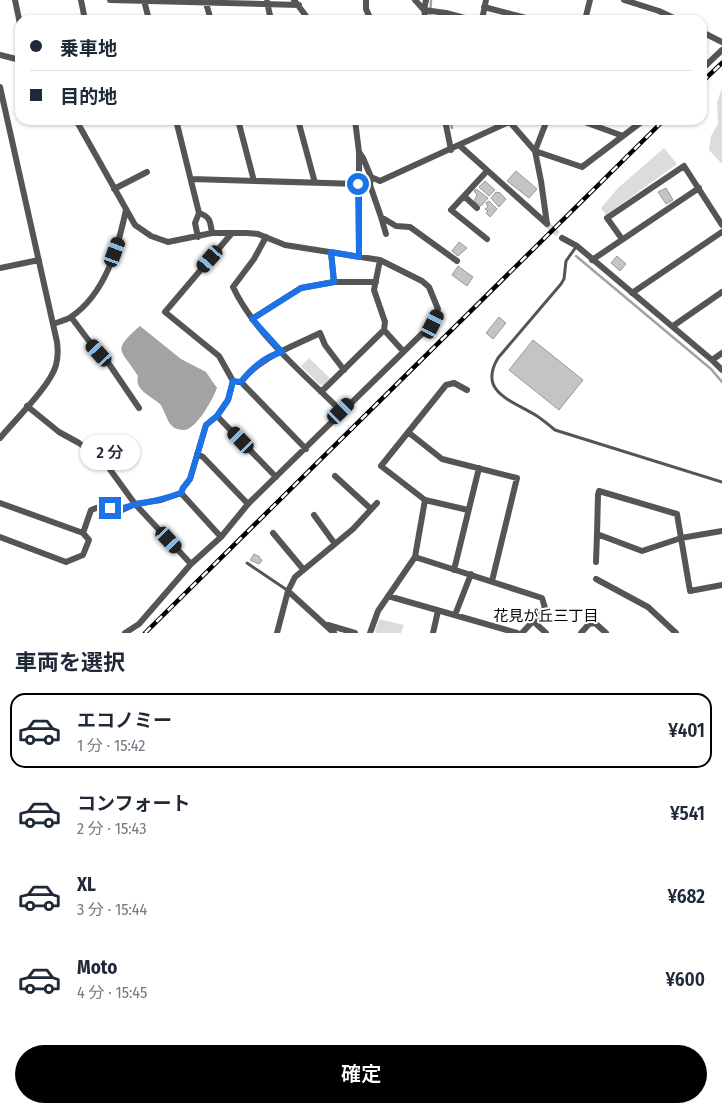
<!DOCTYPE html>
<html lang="ja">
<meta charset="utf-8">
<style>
:root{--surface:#fff;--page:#f6f6f7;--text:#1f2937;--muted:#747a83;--line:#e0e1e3;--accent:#000}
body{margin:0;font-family:"Fira Sans Condensed","Noto Sans JP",sans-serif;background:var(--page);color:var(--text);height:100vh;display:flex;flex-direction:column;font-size:19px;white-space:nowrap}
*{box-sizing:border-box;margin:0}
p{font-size:16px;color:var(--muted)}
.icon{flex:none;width:28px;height:28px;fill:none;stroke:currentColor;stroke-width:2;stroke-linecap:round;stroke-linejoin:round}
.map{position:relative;height:633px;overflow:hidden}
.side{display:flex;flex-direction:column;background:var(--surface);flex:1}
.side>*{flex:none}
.banner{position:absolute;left:15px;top:15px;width:692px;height:110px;border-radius:15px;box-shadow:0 1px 4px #0004;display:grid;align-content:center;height:110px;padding:0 15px;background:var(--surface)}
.end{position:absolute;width:22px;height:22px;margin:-11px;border:6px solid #1a73e8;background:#fff;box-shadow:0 0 0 2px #fff}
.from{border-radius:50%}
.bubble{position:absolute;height:35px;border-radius:18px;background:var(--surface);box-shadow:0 1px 4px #0004;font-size:16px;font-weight:600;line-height:35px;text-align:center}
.car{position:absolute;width:15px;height:30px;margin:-15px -8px;border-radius:6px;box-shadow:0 0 4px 1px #0007;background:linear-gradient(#222 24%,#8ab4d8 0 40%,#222 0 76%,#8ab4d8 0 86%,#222 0)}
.banner b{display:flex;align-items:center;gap:18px;height:48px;font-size:19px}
.banner b+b{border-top:1px solid var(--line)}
.banner i{width:12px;height:12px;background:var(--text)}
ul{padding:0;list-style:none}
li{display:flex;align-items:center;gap:15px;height:75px;margin:0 10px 8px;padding:0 5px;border:2px solid transparent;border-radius:15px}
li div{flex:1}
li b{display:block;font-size:19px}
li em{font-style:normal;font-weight:600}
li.active{border-color:var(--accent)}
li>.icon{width:45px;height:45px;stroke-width:1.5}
h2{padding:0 15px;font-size:22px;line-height:60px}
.cta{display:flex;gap:10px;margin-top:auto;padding:10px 15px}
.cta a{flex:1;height:58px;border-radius:30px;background:var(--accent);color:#fff;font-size:20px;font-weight:600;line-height:58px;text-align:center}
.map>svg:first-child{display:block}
.green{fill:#dcdcdc}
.water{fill:#a3a3a3}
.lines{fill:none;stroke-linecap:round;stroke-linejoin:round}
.stream{stroke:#a3a3a3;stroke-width:2.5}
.building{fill:#c4c4c4;stroke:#999}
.minor-tunnel{stroke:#d9d9d9;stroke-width:6;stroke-dasharray:6 3;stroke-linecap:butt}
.service{stroke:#555;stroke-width:3}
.minor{stroke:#555;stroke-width:6}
.rail-casing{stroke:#000;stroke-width:4.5}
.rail{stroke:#fff;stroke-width:2.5;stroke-dasharray:8;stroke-linecap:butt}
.route{stroke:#1a73e8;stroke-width:6}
.labels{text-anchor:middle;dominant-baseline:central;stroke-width:4;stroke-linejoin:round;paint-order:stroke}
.neighbourhood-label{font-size:15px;fill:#000;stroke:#fff}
</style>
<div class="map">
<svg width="722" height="633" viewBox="0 0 722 633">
<rect width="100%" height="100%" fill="#fff"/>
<path class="green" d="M722,88V164L709,150L711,136L718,124L717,102Z
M664,148L677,164L606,215L601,208L618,188Z
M309,358L330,378L324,385L319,384L301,366Z
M379,619L404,625L401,633H376L375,631Z"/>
<path class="water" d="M140,326L181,359L206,372L217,388C213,399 197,428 185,430C180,430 174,429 171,425C166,419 165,411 160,404C151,396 134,390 138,376C122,349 110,352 140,326Z"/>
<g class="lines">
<path class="stream" d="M430,20L431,0
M450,120L452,128
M576,256L711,369L722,382"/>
</g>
<path class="building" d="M516,171L537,189L529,198L507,181Z
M485,181L495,190L489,196L479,187Z
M666,188L673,200L666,204L658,192Z
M476,189L488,198L481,206L474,201L477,195L474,191Z
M496,192L498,193L499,192L506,199L499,207L491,198Z
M489,201L497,209L490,217L486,213L488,211L485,209L488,207L486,203Z
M459,242L467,248L458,256L452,251Z
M617,256L626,264L620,271L611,263Z
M458,266L473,277L467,286L452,275Z
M499,317L506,323L493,339L486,333Z
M533,340L583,380L559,410L509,370Z
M254,554L260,557L259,558L262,560L261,562L259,564L250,560Z"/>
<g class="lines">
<path class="minor-tunnel" d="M547,224L562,238"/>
<path class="service" d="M576,247L566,261L564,279L561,284L498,358C477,393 514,401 537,416C543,420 549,425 555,430L722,482
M247,563L287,590"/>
<path class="minor" d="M15,0L20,24
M81,0L85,20
M110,0L299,5
M144,0L149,20
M205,0L211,20
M294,0L309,20
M366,0V9L371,20
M415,0L424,10L446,13L472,20
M624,0L659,11L678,20
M267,2L271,20
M484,7L534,20
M426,20L424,10L426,0
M482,20L486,0
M585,20L590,0
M702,32L722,42
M0,55L20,60
M702,69L722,50
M0,87L57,342C58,350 58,358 56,365C51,385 15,420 0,438
M76,120L135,225L151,236L168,242L212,233H247L258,234L285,245L380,260L422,281L429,287L438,309L433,323L248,504L221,537L191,564L139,624L125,633
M176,120L199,213L195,223L198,237
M238,120L254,181
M298,120L315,183
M355,120L359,152V257
M445,120L451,150
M508,120L535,151L541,181L547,224
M579,120L623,136
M459,145L547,224
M535,151L582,167L644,120
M535,151L547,120
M359,152L363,158L371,177L380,181L509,122
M371,177L370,185L381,217L396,226L410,227L457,261
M191,179L359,184
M114,189L147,172
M464,196L477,208
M199,213C211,217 210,222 212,233
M381,217L386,234
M266,237L254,259L233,287C255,334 305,375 341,411
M562,238L577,246L712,360L722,370
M487,239L451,210L487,171
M622,239L607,218L684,166L722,225
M331,252L334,282H376
M380,260L374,290L385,322L384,330
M592,260L699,188
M0,268L39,260
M632,293L722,232
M71,317L89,341L109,364L139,408
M252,319L301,288L334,282
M53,324C59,322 66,320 71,317C106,293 118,247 126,210
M673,326L722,292
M712,360L722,353
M238,382H241L306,449
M241,382C260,357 292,347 320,333L325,345L344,370
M467,390L454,383L446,385L381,466L425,500L468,510
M321,392L384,330L403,351
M27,406L59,432L79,443L106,464L135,504L191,564
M217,416L276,477
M408,432L442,459L517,478L492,581
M197,454L203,457L248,504
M106,464L116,450
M335,476L371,509
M181,493L221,537
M0,503L83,533L89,540L83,555L66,562L0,537
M722,531L681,538L642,551L597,534L598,495L599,491L677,514L690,591L722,585
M83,533L91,510L99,507L122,510L135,504L161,500L181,493L183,488L190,479L206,425L217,416L228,400L233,381L219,356L165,312L232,233
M273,533L303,569
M335,544L353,529L377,503
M415,557L425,500
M596,562L597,534
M454,570L479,468
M596,579L648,607L676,633
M288,591L334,633
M388,596L517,633
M455,615L471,574
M533,621L546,633
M328,625L355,633
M277,633L288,591L295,577L335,544L314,515
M370,633L378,611L415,557L542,598L545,608L522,633
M433,633L438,611
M581,633L589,624L595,623L606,633"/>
<g class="rail-casing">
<path id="rail" d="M702,82L722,63
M145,633L664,120"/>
</g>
<use href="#rail" class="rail"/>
</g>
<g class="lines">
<path class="route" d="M110,508C126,510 125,506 138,504C155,501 165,499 181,493L183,488L190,479L206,425L217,416L228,400L233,381L241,382C251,369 265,356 282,352L252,319L301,288L334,282L331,252L359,257L358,184"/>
</g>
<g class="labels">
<g class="neighbourhood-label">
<text x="546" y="616">花見が丘三丁目</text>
</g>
</g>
</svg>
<i class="end from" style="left:358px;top:184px"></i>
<i class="end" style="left:110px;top:508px"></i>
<div class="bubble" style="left:80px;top:435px;width:60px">2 分</div>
<i class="car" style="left:115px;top:252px;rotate:20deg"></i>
<i class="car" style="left:210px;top:259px;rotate:221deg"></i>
<i class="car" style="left:433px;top:324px;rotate:27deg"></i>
<i class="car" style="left:99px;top:353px;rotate:318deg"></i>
<i class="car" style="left:341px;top:411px;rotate:46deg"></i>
<i class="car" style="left:241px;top:440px;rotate:316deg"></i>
<i class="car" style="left:169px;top:540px;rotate:137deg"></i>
<div class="banner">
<b><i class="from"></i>乗車地</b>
<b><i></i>目的地</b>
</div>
</div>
<section class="side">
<h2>車両を選択</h2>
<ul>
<li class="active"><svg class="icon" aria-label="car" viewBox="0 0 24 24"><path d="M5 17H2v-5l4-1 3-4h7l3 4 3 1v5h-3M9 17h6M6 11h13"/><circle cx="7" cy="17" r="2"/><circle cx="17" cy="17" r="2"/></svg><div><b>エコノミー</b><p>1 分 · 15:42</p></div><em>¥401</em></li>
<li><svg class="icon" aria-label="car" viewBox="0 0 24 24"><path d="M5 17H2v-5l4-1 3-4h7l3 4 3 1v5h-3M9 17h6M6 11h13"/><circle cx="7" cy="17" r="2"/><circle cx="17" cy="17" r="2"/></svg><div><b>コンフォート</b><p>2 分 · 15:43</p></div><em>¥541</em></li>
<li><svg class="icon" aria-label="car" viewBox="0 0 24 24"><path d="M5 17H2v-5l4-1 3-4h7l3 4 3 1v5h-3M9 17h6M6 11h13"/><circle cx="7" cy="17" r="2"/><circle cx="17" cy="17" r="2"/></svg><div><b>XL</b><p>3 分 · 15:44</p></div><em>¥682</em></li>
<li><svg class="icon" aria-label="car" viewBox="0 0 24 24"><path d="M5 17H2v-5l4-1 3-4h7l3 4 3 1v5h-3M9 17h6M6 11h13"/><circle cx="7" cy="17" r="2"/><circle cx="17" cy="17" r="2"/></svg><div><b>Moto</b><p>4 分 · 15:45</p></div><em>¥600</em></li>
</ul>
<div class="cta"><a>確定</a></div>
</section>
